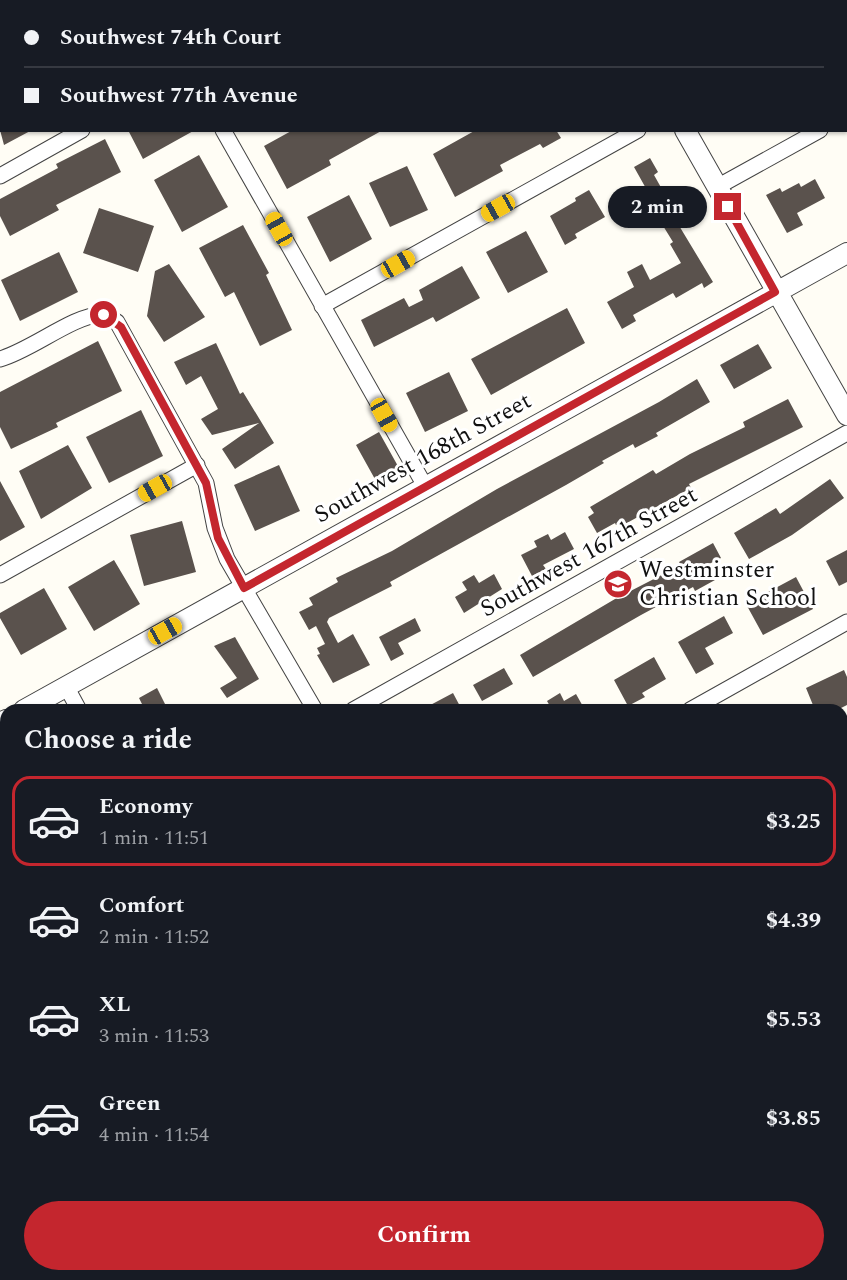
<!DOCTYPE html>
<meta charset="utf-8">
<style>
:root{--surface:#171b24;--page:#20242c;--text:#f1f3f6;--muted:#9ea1a6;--line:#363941;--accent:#c4262e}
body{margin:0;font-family:Spectral,serif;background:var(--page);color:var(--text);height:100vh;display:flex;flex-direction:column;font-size:22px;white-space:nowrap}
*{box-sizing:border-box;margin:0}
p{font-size:20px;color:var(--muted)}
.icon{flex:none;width:33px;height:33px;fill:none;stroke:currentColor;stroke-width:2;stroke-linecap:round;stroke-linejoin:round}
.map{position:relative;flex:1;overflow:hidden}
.panel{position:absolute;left:0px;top:704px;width:848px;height:578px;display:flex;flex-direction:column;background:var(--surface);border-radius:18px 18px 0 0;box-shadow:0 2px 4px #0004}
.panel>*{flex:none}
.hud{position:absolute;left:0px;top:0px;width:848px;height:132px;box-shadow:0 2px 4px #0004;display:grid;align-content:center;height:132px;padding:0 24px;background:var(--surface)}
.end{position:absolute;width:27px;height:27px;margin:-14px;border:8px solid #c4262e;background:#fff;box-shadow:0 0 0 3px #fff}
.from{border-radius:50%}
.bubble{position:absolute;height:42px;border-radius:21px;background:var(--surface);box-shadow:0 2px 4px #0004;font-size:20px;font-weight:700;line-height:42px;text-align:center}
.car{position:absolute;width:18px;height:36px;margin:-18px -9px;border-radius:8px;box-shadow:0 0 4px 2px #0007;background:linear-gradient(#f5c518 24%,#345 0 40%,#f5c518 0 76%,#345 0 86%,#f5c518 0)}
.hud b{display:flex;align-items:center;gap:21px;height:57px;font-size:22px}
.hud b+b{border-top:2px solid var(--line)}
.hud i{width:15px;height:15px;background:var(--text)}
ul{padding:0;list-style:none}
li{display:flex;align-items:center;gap:18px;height:90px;margin:0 12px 9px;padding:0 12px;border:3px solid transparent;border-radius:18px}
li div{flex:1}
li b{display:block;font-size:22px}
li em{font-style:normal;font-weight:700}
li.active{border-color:var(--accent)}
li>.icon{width:54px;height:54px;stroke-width:1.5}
h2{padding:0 24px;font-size:27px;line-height:72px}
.action{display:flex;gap:12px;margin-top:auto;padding:12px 24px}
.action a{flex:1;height:69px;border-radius:36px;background:var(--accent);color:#fff;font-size:24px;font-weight:700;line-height:69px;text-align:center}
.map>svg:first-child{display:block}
.building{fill:#5a524d}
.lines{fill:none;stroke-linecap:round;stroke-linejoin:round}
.minor-casing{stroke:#444;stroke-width:17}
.tertiary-casing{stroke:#444;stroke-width:22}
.minor{stroke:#fff;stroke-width:15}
.tertiary{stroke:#fff;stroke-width:20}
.route{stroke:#c4262e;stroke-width:8}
.labels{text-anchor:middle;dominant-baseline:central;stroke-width:6;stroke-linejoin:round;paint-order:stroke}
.street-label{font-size:24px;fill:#111;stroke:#fff}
.poi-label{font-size:24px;fill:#111;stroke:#fff;text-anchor:start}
</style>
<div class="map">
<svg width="847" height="1280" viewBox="0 0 847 1280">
<rect width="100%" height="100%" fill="#fffdf5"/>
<path class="building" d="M0,130H32L4,145Z
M128,130H195L143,159Z
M293,130H383L329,160L331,165L287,189L264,146Z
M476,130H556L561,138L543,148L540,144L500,165L503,171L455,197L433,154Z
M105,139L121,172L56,205L59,210L10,236L0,216V199L58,168L56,164Z
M199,155L228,207L182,232L154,180Z
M650,158L658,172L654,175L672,207L669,209L713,282L704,288L702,283L676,298L673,293L633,315L636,321L622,329L607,302L634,287L627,272L642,264L650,280L681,263L670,244L673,242L657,216L648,221L635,199L648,192L634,167Z
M407,166L428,210L390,227L369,183Z
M815,179L825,198L797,213L803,225L787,233L766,195L780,188L782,192L799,183L801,187Z
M589,190L605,217L575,234L577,238L565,245L550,216L576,201L575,198Z
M349,195L372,239L330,262L307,217Z
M99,208L154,226L138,272L83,253Z
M243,225L269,273L266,275L292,330L260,346L234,292L225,297L199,248Z
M526,231L548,272L508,293L486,252Z
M59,252L78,292L20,321L1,280Z
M169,264L205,317L164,342L147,316L155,271Z
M462,266L480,298L436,322L433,317L374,347L361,320L404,298L409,307L423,300L419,290Z
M567,308L585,343L491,395L471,359Z
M98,341L122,391L56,423L58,427L11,449L0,427V392Z
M216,343L240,394L243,392L274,443L235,469L222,449L259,423L212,435L201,419L218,409L201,376L186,385L174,362Z
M758,344L772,368L734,389L720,365Z
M449,372L468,411L425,432L406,393Z
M697,379L710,402L656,433L658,436L635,448L633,444L602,461L604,463L566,485L390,582L392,586L329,618L327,622L338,643L353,634L370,665L333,683L317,655L320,654L317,648L325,644L316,626L309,630L299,612L313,605L309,598L338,582L336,578L392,551L497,489L659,402Z
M788,399L803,427L689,484L691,488L625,524L624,521L616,525L615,523L597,533L588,517L594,513L590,507L653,470L656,474L690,454L745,427L743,422Z
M141,410L163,456L109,483L86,437Z
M379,432L399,468L376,481L356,445Z
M68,445L92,488L41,519L19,471Z
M279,465L300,511L255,531L234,485Z
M830,479L844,498L792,535L749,559L734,533L776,508L780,514Z
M0,481L25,527L0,541Z
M182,521L196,572L144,586L130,535Z
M565,532L574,549L543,565L546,569L532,576L521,555L537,547L534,541L548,534L551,540Z
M713,543L721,558L707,565L715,580L695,591L693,587L641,615L533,677L520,655L615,599L681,565L679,562Z
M847,550V582L839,586L826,561Z
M114,560L140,604L94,631L68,587Z
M494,574L502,589L464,613L455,597L467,590L462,582L474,575L479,583Z
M796,577L813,609L763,635L746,604Z
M44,588L67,629L21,655L0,618V613Z
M724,616L733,633L705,648L714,664L696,674L678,642Z
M415,618L421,631L398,643L404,654L391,661L379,637Z
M235,637L259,679L227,698L220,688L237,678L214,646Z
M654,657L666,679L642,693L645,697L628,706L614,680Z
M504,668L513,684L482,701L473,685Z
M844,670L847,677V705L837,710H815L806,688Z
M157,688L168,710H145L139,698Z
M453,693L462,710H421Z
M560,693L564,701L576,694L585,710H549L551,708L547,701Z"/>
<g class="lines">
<g class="minor-casing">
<path id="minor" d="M152,0L153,2
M461,2L464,0
M658,2L660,0
M223,130L425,486
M0,176L82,130
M717,187L820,130
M322,306L638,130
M0,359C30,351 74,315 100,315C107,315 112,318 117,322L206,483L215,528L227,559L315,710
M0,575L197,465
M66,686L79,710
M353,710L847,433
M690,710L847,622
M842,822L847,832
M0,956L6,953
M0,1191L6,1187
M842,1195L847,1191
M405,1275L408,1280
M639,1275L642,1280
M274,1280L283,1275
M688,1280L697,1275"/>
</g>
<g class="tertiary-casing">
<path id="tertiary" d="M612,0L613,2
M685,130L847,415
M24,710L847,253
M0,723L6,720"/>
</g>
<use href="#minor" class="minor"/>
<use href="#tertiary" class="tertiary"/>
</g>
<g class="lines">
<path class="route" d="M104,315L121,327L206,483L218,538L244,588L775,292L728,207"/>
</g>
<defs>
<g id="school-disc" transform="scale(1.5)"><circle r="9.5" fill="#c4262e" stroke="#fff"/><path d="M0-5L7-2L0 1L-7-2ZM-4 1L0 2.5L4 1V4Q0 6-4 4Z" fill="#fff"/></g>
</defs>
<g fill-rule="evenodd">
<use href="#school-disc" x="618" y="584"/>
</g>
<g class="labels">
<g class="street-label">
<text transform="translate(423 458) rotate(-29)">Southwest 168th Street</text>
<text transform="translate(589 552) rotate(-29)">Southwest 167th Street</text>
</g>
<g class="poi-label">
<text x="639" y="570">Westminster<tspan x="639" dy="28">Christian School</tspan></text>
</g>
</g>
</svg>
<i class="end from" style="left:104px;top:315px"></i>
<i class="end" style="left:728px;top:207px"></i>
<div class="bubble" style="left:608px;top:186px;width:99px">2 min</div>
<i class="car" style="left:498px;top:208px;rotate:241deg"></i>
<i class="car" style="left:279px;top:229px;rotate:331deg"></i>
<i class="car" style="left:398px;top:264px;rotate:61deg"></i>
<i class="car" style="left:384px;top:415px;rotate:151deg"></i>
<i class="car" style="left:155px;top:488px;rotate:241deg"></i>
<i class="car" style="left:165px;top:631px;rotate:61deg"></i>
<div class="hud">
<b><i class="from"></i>Southwest 74th Court</b>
<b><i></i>Southwest 77th Avenue</b>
</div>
<section class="panel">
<h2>Choose a ride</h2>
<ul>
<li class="active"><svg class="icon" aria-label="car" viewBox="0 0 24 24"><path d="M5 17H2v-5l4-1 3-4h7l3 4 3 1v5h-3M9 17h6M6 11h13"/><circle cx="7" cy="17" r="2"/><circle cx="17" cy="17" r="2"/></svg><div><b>Economy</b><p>1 min · 11:51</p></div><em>$3.25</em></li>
<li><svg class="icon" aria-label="car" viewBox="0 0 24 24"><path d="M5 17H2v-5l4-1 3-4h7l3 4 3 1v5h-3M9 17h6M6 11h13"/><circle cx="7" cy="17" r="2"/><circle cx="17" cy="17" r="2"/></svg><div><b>Comfort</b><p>2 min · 11:52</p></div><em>$4.39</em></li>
<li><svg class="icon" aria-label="car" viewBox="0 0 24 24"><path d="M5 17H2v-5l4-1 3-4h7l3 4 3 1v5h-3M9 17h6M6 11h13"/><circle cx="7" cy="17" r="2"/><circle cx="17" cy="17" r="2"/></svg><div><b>XL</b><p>3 min · 11:53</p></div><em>$5.53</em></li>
<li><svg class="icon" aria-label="car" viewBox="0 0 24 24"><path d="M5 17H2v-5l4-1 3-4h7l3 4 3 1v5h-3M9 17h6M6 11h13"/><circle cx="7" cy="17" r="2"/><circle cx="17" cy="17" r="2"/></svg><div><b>Green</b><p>4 min · 11:54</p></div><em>$3.85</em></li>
</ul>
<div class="action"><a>Confirm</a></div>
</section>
</div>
